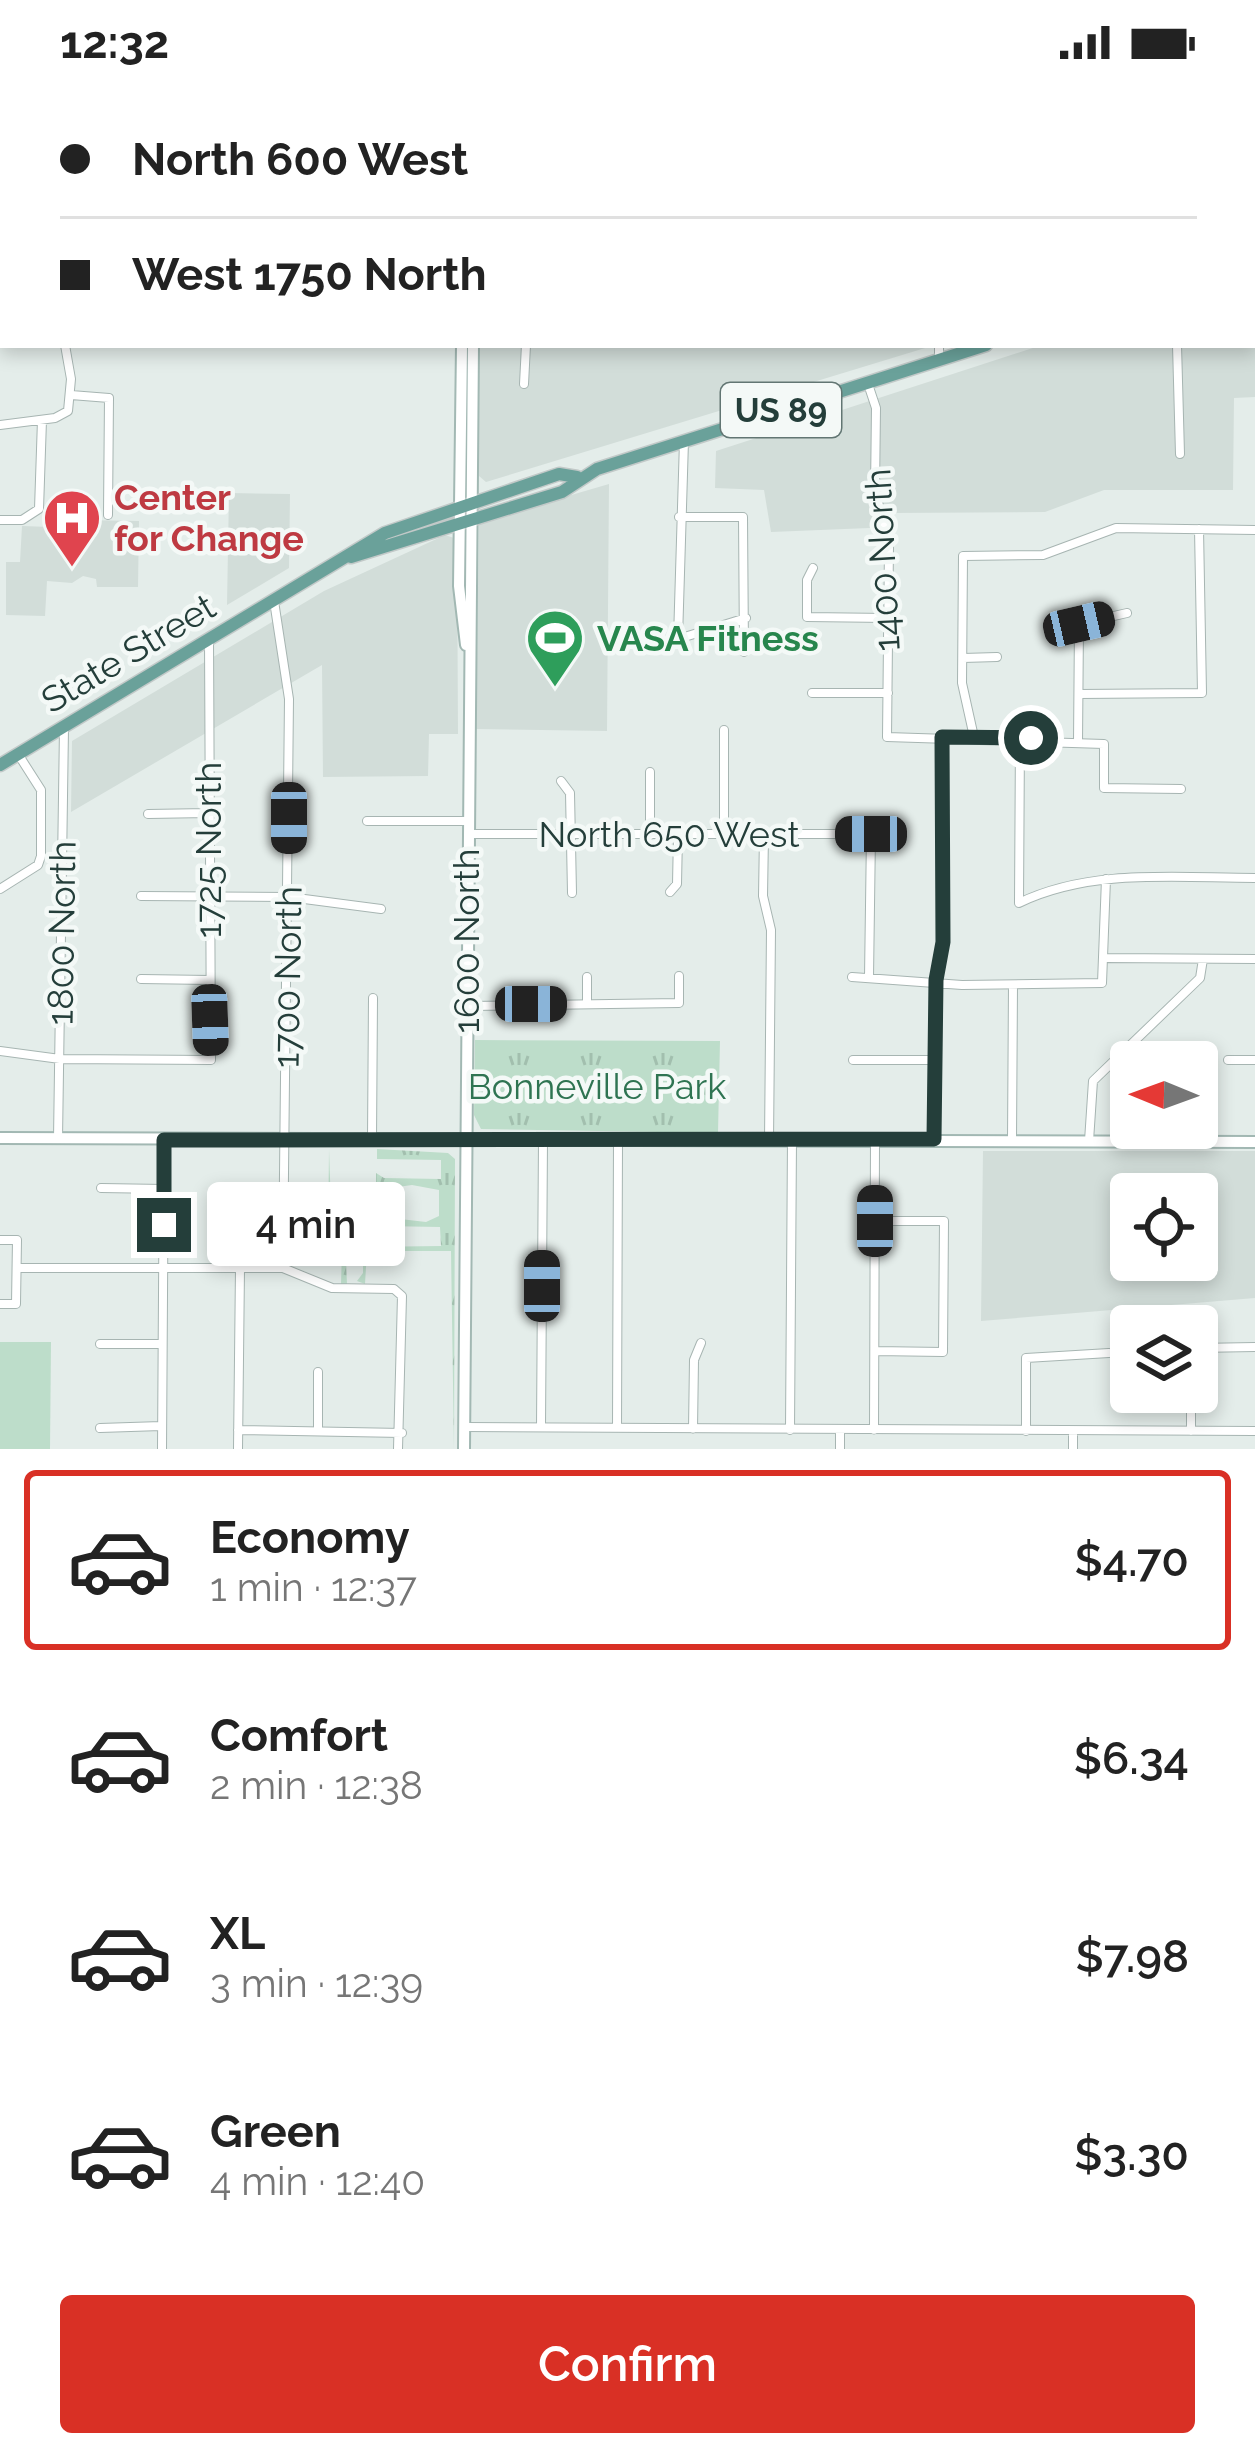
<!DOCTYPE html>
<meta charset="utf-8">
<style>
:root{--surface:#fff;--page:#f6f6f6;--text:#222;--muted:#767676;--line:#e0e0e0;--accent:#d93025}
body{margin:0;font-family:Raleway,sans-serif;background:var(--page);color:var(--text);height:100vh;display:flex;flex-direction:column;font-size:45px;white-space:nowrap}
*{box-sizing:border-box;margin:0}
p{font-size:39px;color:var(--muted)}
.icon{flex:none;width:66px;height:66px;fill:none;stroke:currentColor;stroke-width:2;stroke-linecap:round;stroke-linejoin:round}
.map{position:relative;height:1365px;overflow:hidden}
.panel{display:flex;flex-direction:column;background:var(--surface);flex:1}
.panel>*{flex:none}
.hud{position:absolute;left:0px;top:0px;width:1257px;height:264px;box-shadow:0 6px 18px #0003;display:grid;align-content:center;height:264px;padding:0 60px;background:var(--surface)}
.needle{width:78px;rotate:271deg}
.buttons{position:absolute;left:1110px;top:957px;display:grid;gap:24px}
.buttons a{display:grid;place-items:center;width:108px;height:108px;border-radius:12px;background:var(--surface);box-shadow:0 6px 18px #0003;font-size:60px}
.end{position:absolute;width:54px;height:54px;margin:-27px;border:15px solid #243e3a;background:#fff;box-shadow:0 0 0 6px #fff}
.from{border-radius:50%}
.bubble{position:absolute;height:84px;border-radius:12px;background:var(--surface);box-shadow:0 6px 18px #0003;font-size:39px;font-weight:600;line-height:84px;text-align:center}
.car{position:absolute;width:36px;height:72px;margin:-36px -18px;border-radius:15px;box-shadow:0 0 9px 3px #0007;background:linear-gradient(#222 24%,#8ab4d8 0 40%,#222 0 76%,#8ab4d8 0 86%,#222 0)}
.hud b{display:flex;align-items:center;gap:42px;height:114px;font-size:45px}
.hud b+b{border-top:3px solid var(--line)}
.hud i{width:30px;height:30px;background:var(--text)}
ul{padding:21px 0 0;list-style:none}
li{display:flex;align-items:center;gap:36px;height:180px;margin:0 24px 18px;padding:0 36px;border:6px solid transparent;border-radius:12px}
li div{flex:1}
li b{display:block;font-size:45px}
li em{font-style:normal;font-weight:600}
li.on{border-color:var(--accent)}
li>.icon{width:108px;height:108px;stroke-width:1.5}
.cta{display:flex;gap:24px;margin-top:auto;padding:24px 60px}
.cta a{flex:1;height:138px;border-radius:12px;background:var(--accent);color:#fff;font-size:48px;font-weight:600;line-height:138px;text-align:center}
.status{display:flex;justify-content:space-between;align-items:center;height:84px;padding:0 60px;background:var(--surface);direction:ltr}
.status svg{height:33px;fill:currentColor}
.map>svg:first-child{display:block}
.built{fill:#d2ddd9;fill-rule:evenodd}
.grass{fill:url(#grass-tufts);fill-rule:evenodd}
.pitch{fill:#bdddca}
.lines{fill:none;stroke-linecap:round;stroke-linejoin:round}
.street-casing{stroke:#a7b5b2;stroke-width:10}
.secondary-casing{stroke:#a2b8b3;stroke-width:14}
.primary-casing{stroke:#c2c9c8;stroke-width:15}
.street{stroke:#fff;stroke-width:8}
.secondary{stroke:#fff;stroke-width:10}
.primary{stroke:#6aa19a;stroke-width:12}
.route{stroke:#243e3a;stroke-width:15}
.labels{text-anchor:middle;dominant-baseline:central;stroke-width:9;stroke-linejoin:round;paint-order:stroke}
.shield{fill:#f4f9f7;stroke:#627673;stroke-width:3}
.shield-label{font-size:33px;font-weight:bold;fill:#243e3a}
.health-label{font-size:36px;font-weight:bold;fill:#be3a42;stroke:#f4f9f7;text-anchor:start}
.street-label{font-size:36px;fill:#243e3a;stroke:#f4f9f7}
.leisure-label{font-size:36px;font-weight:bold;fill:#27864d;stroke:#f4f9f7;text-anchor:start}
.park-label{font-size:36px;fill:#2f7452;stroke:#f4f9f7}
</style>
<div class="status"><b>12:32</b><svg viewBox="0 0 49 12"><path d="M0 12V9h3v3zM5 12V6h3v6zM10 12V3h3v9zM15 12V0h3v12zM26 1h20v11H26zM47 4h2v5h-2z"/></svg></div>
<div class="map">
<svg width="1255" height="1365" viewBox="0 0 1255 1365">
<defs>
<pattern id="grass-tufts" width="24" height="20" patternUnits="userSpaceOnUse" patternTransform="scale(3)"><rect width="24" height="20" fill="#bdddca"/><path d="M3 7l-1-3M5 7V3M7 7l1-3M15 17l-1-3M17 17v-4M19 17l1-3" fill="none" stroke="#a2bfae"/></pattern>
</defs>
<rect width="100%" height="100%" fill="#e4edea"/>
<path class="built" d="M1255,192V313L1234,314L1233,406H1104L1045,428L891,429L894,443L771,448L764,406L715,404L716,367L1042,261H1254Z
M478,261H935L486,398L479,392Z
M609,400L607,647L476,645L479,438Z
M229,409L290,410L289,484L227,521Z
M79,436L139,437L138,503H97L96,495L83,492L72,499L47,497L45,532L6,531V478H20L22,442L78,444Z
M445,451L457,455L458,650H429L428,692L323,693L322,581L71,728L72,657L324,507Z
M983,1067H1255V1214L981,1237ZM1131,1110H1197V1176H1131Z"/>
<path class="grass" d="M475,956L720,957L718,1049L481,1045L474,1031Z
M329,1065L332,1151L345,1157L347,1200H341L342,1166L328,1154Z
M377,1065L448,1069L455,1075L454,1365L451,1167H367L365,1200L357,1197L363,1189V1163L441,1162L440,1143L382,1142L376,1149V1089L384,1094L441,1095V1076L377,1075ZM412,1101L439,1106V1132L426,1138L383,1133V1105Z"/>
<path class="pitch" d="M0,1258H51L50,1365H0Z"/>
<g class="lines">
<g class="street-casing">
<path id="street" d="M667,0V3
M897,0V3
M978,3V0
M1058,3V0
M1128,3L1129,0
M0,155H3
M939,261V275
M1177,261L1180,370
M524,300L526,261
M868,300L876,324L875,406L889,461L887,653L1104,660V704L1181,705
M71,311L109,314L108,431
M0,341L55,334L68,327L71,295L65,261
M684,357L678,555L746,534
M679,433H743L744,568
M0,436H22L39,425L42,336
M813,484L807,496V533L888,534
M274,517L289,615L283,1184
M963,574L997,573
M812,609H888
M1079,610L1202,609L1199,445
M974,653L962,599L963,472L1043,471L1116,444L1255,446
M1020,653L1019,819C1091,784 1177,794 1255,794
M1078,658L1079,540L1127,529
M561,697L570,709L572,809
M148,730L208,729
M367,737H467
M469,750H871L869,893
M650,751V688
M724,751V646
M764,751L763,812L771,846L769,1057
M0,805L38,781L41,772V706L18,670
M670,808L677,800L678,751
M141,812L289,813L381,825
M1107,874L1255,875
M852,893L962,901L1102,899L1106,795
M141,895L209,896
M587,919V893
M468,922L679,919V892
M0,967L60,975L211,976L209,555
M853,976H935
M1228,976H1255
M58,1055L64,644
M372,1055L373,914
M934,1055L936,895L943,858L942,653
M1012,1056L1013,901
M1089,1057L1093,997L1200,894L1203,875
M101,1104L164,1105
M226,1105L282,1108
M0,1156H17L16,1220H0
M17,1184H283L332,1204L394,1205L402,1212L398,1365
M100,1260H162
M1197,1264L1255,1263
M875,1267L943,1268L944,1137H875
M318,1288V1347
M1191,1308V1347
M465,1343L1255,1347
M541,1343L543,1056
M100,1344L161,1342
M617,1344L618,1057
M693,1345L694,1276L701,1259
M238,1346L402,1349
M790,1346L792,1056
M874,1346L875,1057
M1026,1347V1274L1109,1269
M162,1365L164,1056
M238,1365L240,1184
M840,1365V1347
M1073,1365V1348"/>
</g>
<g class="secondary-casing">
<path id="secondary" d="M468,3V0
M0,237H3
M462,261L459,502L466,561
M0,1054L1255,1058
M464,1365L473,261"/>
</g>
<g class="primary-casing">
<path id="primary" d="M1254,177L1255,176
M351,473L562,408L597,385L986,261
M0,681L385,449L559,390L577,393"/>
</g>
<use href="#street" class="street"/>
<use href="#secondary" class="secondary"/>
<use href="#primary" class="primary"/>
</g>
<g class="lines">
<path class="route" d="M164,1141V1056L934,1055L936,896L943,858L942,653L1031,654"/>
</g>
<defs>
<g id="hospital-pin" transform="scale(3)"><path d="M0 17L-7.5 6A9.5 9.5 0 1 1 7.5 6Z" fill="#e0444e" stroke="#f4f9f7"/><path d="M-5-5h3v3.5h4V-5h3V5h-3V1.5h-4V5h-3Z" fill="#fff"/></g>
<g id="stadium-pin" transform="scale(3)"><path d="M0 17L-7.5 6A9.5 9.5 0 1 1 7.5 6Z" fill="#2e9e5b" stroke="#f4f9f7"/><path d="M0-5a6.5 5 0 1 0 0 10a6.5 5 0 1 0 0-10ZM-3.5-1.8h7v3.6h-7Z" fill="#fff"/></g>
</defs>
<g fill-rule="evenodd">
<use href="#hospital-pin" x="72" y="434"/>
<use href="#stadium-pin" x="555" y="554"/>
</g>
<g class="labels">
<rect class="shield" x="721" y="299" width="120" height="54" rx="9"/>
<g class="shield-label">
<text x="781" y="326">US 89</text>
</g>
<g class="health-label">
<text x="114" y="413">Center<tspan x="114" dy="41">for Change</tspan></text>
</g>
<g class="street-label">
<text transform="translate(882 476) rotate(-93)">1400 North</text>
<text transform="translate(128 569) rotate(-31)">State Street</text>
<text x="669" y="750">North 650 West</text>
<text transform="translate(208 766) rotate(-90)">1725 North</text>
<text transform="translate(61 849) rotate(-89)">1800 North</text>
<text transform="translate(466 857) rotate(-90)">1600 North</text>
<text transform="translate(287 893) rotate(-89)">1700 North</text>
</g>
<g class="leisure-label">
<text x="597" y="554">VASA Fitness</text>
</g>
<g class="park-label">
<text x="597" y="1002">Bonneville Park</text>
</g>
</g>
</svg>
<div class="buttons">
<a><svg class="needle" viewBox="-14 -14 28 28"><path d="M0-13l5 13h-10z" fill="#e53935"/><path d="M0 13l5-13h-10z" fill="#767676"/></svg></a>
<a><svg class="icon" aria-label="locate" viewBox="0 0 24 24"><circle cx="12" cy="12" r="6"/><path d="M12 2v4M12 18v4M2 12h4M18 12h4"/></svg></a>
<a><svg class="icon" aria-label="layers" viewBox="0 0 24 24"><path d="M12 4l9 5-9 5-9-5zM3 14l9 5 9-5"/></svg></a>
</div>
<i class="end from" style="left:1031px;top:654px"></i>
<i class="end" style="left:164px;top:1141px"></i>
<div class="bubble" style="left:207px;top:1098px;width:198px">4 min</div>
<i class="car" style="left:1079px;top:540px;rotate:77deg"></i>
<i class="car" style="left:289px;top:734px;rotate:180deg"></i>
<i class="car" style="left:871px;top:750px;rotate:270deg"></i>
<i class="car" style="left:531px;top:920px;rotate:90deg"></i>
<i class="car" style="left:210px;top:936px;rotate:178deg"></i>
<i class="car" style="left:875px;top:1137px;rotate:0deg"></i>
<i class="car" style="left:542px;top:1202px;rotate:0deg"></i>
<div class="hud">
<b><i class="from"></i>North 600 West</b>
<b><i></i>West 1750 North</b>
</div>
</div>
<section class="panel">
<ul>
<li class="on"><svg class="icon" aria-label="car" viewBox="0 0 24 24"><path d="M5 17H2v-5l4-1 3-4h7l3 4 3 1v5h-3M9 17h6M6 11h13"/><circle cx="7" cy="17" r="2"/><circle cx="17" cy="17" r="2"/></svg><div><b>Economy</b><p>1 min · 12:37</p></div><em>$4.70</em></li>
<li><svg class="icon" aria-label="car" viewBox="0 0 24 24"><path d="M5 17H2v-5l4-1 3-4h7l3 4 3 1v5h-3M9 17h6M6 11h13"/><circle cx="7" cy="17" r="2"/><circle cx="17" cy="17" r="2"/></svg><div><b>Comfort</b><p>2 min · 12:38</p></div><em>$6.34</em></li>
<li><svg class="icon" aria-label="car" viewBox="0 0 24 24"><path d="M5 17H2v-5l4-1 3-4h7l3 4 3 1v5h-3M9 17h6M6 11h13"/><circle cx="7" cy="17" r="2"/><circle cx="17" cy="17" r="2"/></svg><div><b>XL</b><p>3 min · 12:39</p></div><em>$7.98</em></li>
<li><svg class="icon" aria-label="car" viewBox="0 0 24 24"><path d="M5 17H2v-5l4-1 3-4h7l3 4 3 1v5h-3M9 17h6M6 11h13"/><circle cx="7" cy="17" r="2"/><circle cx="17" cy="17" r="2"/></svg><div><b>Green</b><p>4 min · 12:40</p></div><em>$3.30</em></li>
</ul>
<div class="cta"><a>Confirm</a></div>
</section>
